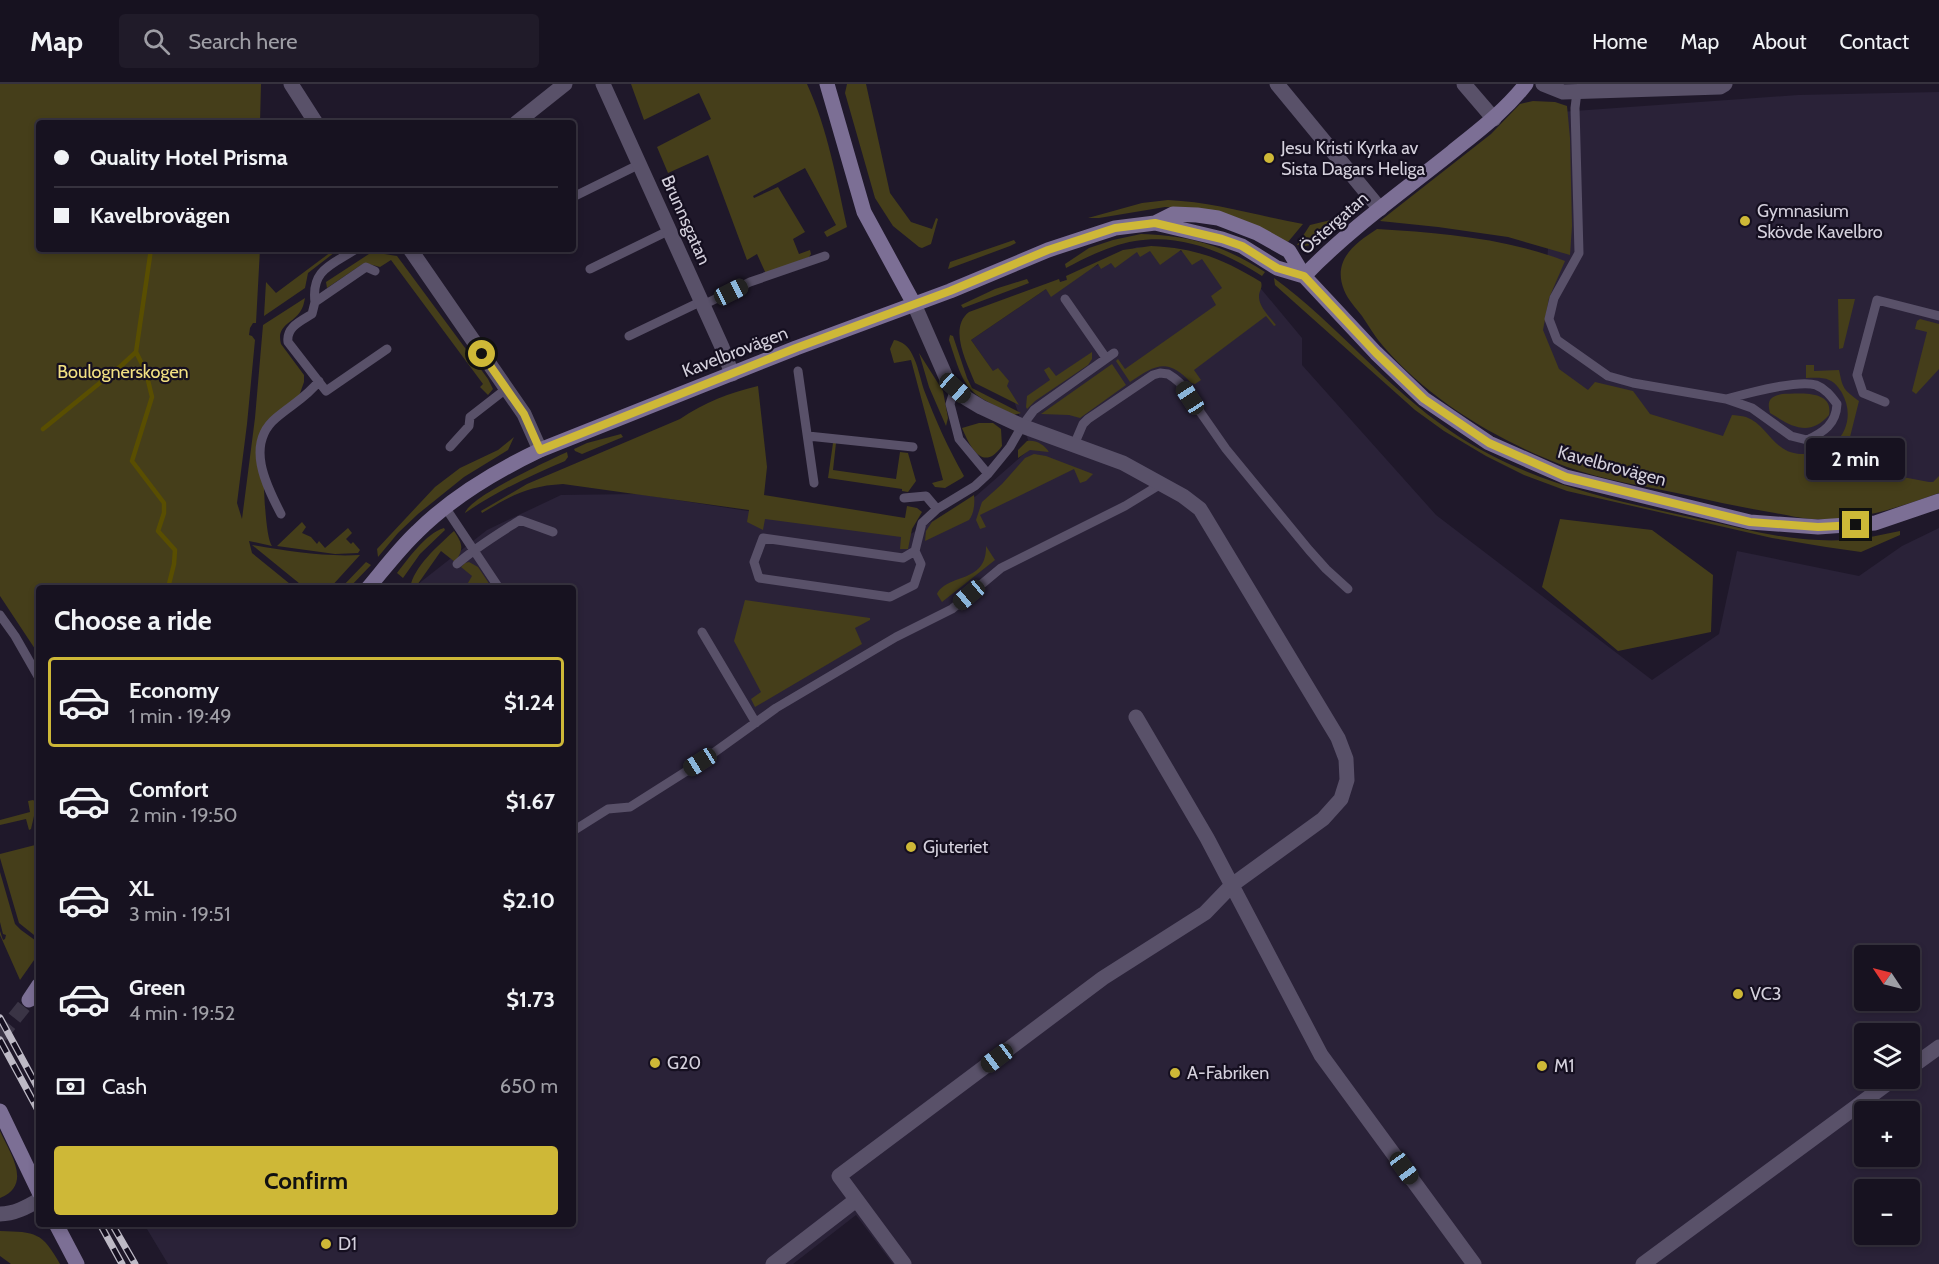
<!DOCTYPE html>
<meta charset="utf-8">
<style>
:root{--surface:#171220;--page:#201b29;--text:#f1f3f6;--muted:#9e9ea5;--line:#36323e;--accent:#ceb837}
body{margin:0;font-family:Cabin,sans-serif;background:var(--page);color:var(--text);height:100vh;display:flex;flex-direction:column;font-size:22px;white-space:nowrap}
*{box-sizing:border-box;margin:0}
p{font-size:20px;color:var(--muted)}
.icon{flex:none;width:33px;height:33px;fill:none;stroke:currentColor;stroke-width:2;stroke-linecap:round;stroke-linejoin:round}
.map{position:relative;flex:1;overflow:hidden}
.panel{position:absolute;left:36px;top:501px;width:540px;height:642px;display:flex;flex-direction:column;background:var(--surface);border-radius:6px;box-shadow:0 3px 9px #0003,0 0 0 2px var(--line)}
.panel>*{flex:none}
.hud{position:absolute;left:36px;top:36px;width:540px;height:132px;border-radius:6px;box-shadow:0 3px 9px #0003,0 0 0 2px var(--line);display:grid;align-content:center;height:132px;padding:0 18px;background:var(--surface)}
.needle{width:39px;rotate:305deg}
.tools{position:absolute;left:1854px;top:861px;display:grid;gap:12px}
.tools a{display:grid;place-items:center;width:66px;height:66px;border-radius:6px;background:var(--surface);box-shadow:0 3px 9px #0003,0 0 0 2px var(--line);font-size:30px}
.end{position:absolute;width:27px;height:27px;margin:-14px;border:8px solid #ceb837;background:#111;box-shadow:0 0 0 3px #111}
.from{border-radius:50%}
.bubble{position:absolute;height:42px;border-radius:6px;background:var(--surface);box-shadow:0 3px 9px #0003,0 0 0 2px var(--line);font-size:20px;font-weight:700;line-height:42px;text-align:center}
.car{position:absolute;width:18px;height:36px;margin:-18px -9px;border-radius:8px;box-shadow:0 0 4px 2px #0007;background:linear-gradient(#222 24%,#8ab4d8 0 40%,#222 0 76%,#8ab4d8 0 86%,#222 0)}
.hud b{display:flex;align-items:center;gap:21px;height:57px;font-size:22px}
.hud b+b{border-top:2px solid var(--line)}
.hud i{width:15px;height:15px;background:var(--text)}
ul{padding:0;list-style:none}
li{display:flex;align-items:center;gap:18px;height:90px;margin:0 12px 9px;padding:0 6px;border:3px solid transparent;border-radius:6px}
li div{flex:1}
li b{display:block;font-size:22px}
li em{font-style:normal;font-weight:700}
li.active{border-color:var(--accent)}
li>.icon{width:54px;height:54px;stroke-width:1.5}
h2{padding:0 18px;font-size:27px;line-height:72px}
.pay{display:flex;align-items:center;gap:15px;height:66px;padding:0 18px;font-size:22px}
.pay p{margin-inline-start:auto}
.cta{display:flex;gap:12px;margin-top:auto;padding:12px 18px}
.cta a{flex:1;height:69px;border-radius:6px;background:var(--accent);color:#111;font-size:24px;font-weight:700;line-height:69px;text-align:center}
header{display:flex;align-items:center;gap:36px;box-sizing:border-box;height:84px;padding:0 30px;background:var(--surface);border-bottom:2px solid var(--line)}
header strong{font-size:28px}
nav{display:flex;gap:33px;margin-inline-start:auto;font-size:21px}
.search{width:420px;height:54px;background:var(--page);display:flex;align-items:center;gap:15px;box-sizing:border-box;padding:0 21px;border-radius:6px;color:var(--muted);font-size:22px}
.map>svg:first-child{display:block}
.built{fill:#2a2238;fill-rule:evenodd}
.green{fill:#453e1a}
.lines{fill:none;stroke-linecap:round;stroke-linejoin:round}
.stream{stroke:#594e01;stroke-width:4.5}
.secondary-tunnel{stroke:#3a3445;stroke-width:15;stroke-dasharray:15 8;stroke-linecap:butt}
.lane{stroke:#595169;stroke-width:9}
.street{stroke:#595169;stroke-width:15}
.secondary{stroke:#7c6f95;stroke-width:15}
.rail-casing{stroke:#bebac6;stroke-width:7}
.rail{stroke:#150f20;stroke-width:4.5;stroke-dasharray:14;stroke-linecap:butt}
.route{stroke:#ceb837;stroke-width:8}
.poi-dot{fill:#ceb837;stroke:#150f20;stroke-width:2}
.labels{text-anchor:middle;dominant-baseline:central;stroke-width:4.5;stroke-linejoin:round;paint-order:stroke}
.poi-label{font-size:18px;fill:#d4d0dc;stroke:#150f20;text-anchor:start}
.street-label{font-size:18px;fill:#d4d0dc;stroke:#150f20}
.park-label{font-size:18px;fill:#f2e082;stroke:#150f20}
</style>
<header>
<strong>Map</strong>
<div class="search"><svg class="icon" aria-label="search" viewBox="0 0 24 24"><circle cx="10" cy="10" r="6"/><path d="M15 15l6 6"/></svg>Search here</div>
<nav><a>Home</a><a>Map</a><a>About</a><a>Contact</a></nav>
</header>
<div class="map">
<svg width="1939" height="1180" viewBox="0 0 1939 1180">
<rect width="100%" height="100%" fill="#1f182a"/>
<path class="built" d="M1939,8V398L1928,409L1728,384L1555,298L1541,245L1560,28L1798,11Z
M1137,163L1199,169L1257,200L1302,254V281L1436,431L1652,596L1719,550L1737,467L1859,492L1902,462L1939,444V1180H893L856,1131L793,1180H168L144,1140H573V504H413L487,446L561,411L639,410L907,452L976,412L1031,364L1014,317L971,256L1046,205ZM1864,872H1910V916H1864ZM1864,950H1910V994H1864ZM1864,1028H1910V1072H1864ZM1864,1106H1910V1150H1864Z"/>
<path class="green" d="M0,0H261L260,39H39V165H260L256,239H253L250,244L249,251L252,252L255,256L247,340L237,419L242,435L255,334L263,241L305,214C304,219 303,224 300,228C292,240 276,241 281,260L304,291V298L298,315L269,335L263,343C263,363 263,450 272,462L249,457L252,469L295,504H39V571L0,512Z
M631,0H807C828,46 836,94 847,143L827,153L824,148L836,141L805,84L753,112L754,114L778,103L805,148L793,155L799,170L810,166L811,170L809,173L766,190L757,170L747,176L708,71L668,89L657,63L711,35L699,9L644,36Z
M847,0H866L890,109L911,138L932,145L936,134L938,135L931,160L922,164L919,163L893,142L875,114L845,9Z
M1533,17L1555,18L1567,22L1570,54L1572,142L1570,171L1508,153L1438,143L1380,137L1491,50L1520,20Z
M1168,116C1214,118 1258,132 1303,140L1288,158L1195,124L1165,123L1099,134H1088L1142,119Z
M1359,122C1354,135 1321,159 1306,162C1303,162 1300,161 1297,161L1310,141L1335,135Z
M1377,145C1442,149 1505,154 1565,177L1549,214L1543,246L1559,285L1588,306L1595,298L1633,307L1650,330L1723,352L1732,331C1736,331 1742,332 1746,333C1768,341 1773,369 1801,370C1836,372 1859,340 1842,309C1839,304 1835,298 1829,296C1823,293 1813,294 1806,294V281H1814V287L1839,286C1843,305 1843,305 1859,317L1845,373L1892,391L1929,398H1933L1939,392V409C1894,425 1860,437 1811,435C1799,434 1787,431 1775,429C1745,424 1716,418 1686,411C1649,403 1603,396 1567,383C1499,357 1431,318 1383,262C1375,253 1369,242 1362,232C1356,224 1348,216 1344,206C1332,176 1355,159 1377,145Z
M1141,150C1192,152 1222,161 1265,188L1262,192C1225,168 1181,149 1135,157C1111,161 1087,173 1066,184L1065,180L1089,164L1113,156Z
M1014,156L1016,159L1010,162L948,185L950,178Z
M1151,162C1196,164 1223,175 1261,198C1263,204 1259,206 1259,213C1259,223 1270,233 1276,241L1274,242L1266,232L1194,286L1201,296L1195,300L1191,299C1168,273 1155,281 1130,298L1116,277L1118,275L1125,285L1216,221L1211,212L1222,204L1202,175L1192,181L1181,166L1160,181L1150,167L1140,173L1137,168L1115,184L1111,179L1101,185L1098,180L1051,213L1046,205L971,256L993,287L998,284L1009,297L1007,302L1019,321L975,299C967,279 948,244 969,228L1059,195L1060,198L1067,196L1066,192L1123,166Z
M335,165H339L308,189L305,204L264,232L266,198L276,209Z
M372,168L397,172L488,295L493,305L488,311L480,303L483,300L391,176L380,183L365,179L361,181L327,204L326,198Z
M1274,194C1338,241 1385,303 1452,348C1527,399 1612,416 1699,435C1738,443 1778,455 1819,456C1846,458 1873,453 1900,447V451L1861,468L1826,463L1772,454L1567,407L1524,391L1486,372L1444,347L1415,326L1275,201Z
M1027,195L1029,199L963,224L961,221L995,205Z
M1838,215H1855L1843,264L1839,265Z
M1920,235L1939,240V285L1916,310L1912,307L1927,248L1915,245L1917,237Z
M950,251L953,252L967,294L972,304L1021,329L1014,331C965,307 966,308 949,256Z
M894,256C902,257 909,263 912,270C918,281 920,294 924,306C935,335 948,364 964,392L962,394L945,404L935,403L932,399L943,396L911,276L894,279L890,265Z
M1092,268V275L1088,281L1035,317L1027,325L1026,323L1027,312L1050,296L1044,286L1049,283L1056,292Z
M919,269L943,307L948,334L946,342L929,303Z
M1112,280L1126,301L1080,334L1069,331L1041,330Z
M758,302L767,383L764,411L905,434L907,422L917,424L922,428L912,445L908,465H900L901,453L765,435L763,446L747,438L749,426L563,400C528,402 512,411 482,429L481,427L527,400L680,335C705,318 729,309 758,302Z
M1782,310C1798,310 1834,305 1829,331C1809,354 1791,342 1770,329C1767,317 1769,313 1782,310Z
M979,339H993L1001,345L1002,362C983,389 970,363 962,344Z
M621,350L623,353L582,370L575,367L574,365L587,359Z
M514,353L508,366L464,393L418,430L398,449L378,473L377,465L435,403L460,384L498,366Z
M1027,357C1037,356 1044,361 1049,368L1030,366L1018,374V366Z
M833,359H836L833,386L896,395L900,368L908,369L916,397L908,408L902,407V405L828,394Z
M567,368L568,373L565,377C530,392 497,407 465,429C471,412 548,377 567,368Z
M1034,370L1046,372L1093,390L1086,397L1080,399L1074,385L980,431L986,443L980,445L976,436L982,418L1002,400L1025,374Z
M974,411C975,419 974,430 969,436L925,457L926,447L932,438Z
M1560,435L1652,446L1713,491L1711,548L1618,567L1542,503Z
M302,438L306,443L302,449L311,453L317,460L319,457L325,464L348,444L352,449L346,455L351,460L353,458L360,466L358,469L335,470L277,462Z
M444,444L445,446L420,470L403,494L397,489C409,474 425,450 444,444Z
M454,447C463,460 464,465 455,478L441,467L415,504H410C414,482 438,462 454,447Z
M252,461C288,467 323,473 360,471L330,504H305Z
M986,462L995,476L942,518L937,510C947,489 987,500 986,462Z
M366,478L371,481L349,504H341Z
M469,478L478,483L492,504H465L472,492L461,483L465,479Z
M745,516L870,534V536L855,544L862,560L755,623L751,615L761,608L734,557Z
M33,716L37,719L31,745L29,746L26,735L0,741V736L30,728L28,717Z
M39,760V855L19,839L0,774V770Z
M0,788L15,840L21,846L39,859V869L20,896L0,851V847L3,856L5,855L6,851L3,850L0,838Z
M0,1047C10,1069 33,1101 0,1114Z
M0,1147C36,1148 42,1148 60,1180H11L0,1172Z"/>
<g class="lines">
<path class="stream" d="M151,165L136,268L146,288L152,313L132,377L164,419V429L158,447L175,466L174,480L168,504
M43,345L122,281L136,268"/>
<path class="secondary-tunnel" d="M0,952L29,916"/>
<path class="lane" d="M1577,8L1575,24L1579,169L1554,214L1549,235L1557,256L1608,292L1633,299L1726,315L1752,324L1791,352L1807,356C1824,348 1836,340 1837,320C1831,312 1826,305 1816,301C1798,295 1745,310 1726,315
M573,113L640,80
M590,185L670,146
M375,187L366,183L315,218L312,230C301,237 286,243 288,258L326,307L387,265
M1065,215L1106,274
M315,218C311,185 332,181 356,165
M703,221L750,198L825,172
M629,252L702,217
M798,287L814,399
M955,304L950,320L959,355L988,390
M1885,318L1863,309L1857,291L1877,216L1939,232
M808,352L913,363
M1074,361L1083,340L1088,335L1153,291L1160,289L1168,290L1174,294L1180,299L1226,365L1309,466L1326,485L1348,505
M450,363L469,342L470,333L506,305
M904,414L926,412L937,425
M445,423L499,504
M281,430C266,401 245,360 276,334C291,321 307,313 319,297
M915,467L903,474L763,454L754,478L759,494L890,513L914,501L921,480L915,467L922,439L937,425L975,402L988,390L1010,363L1022,342L1034,326L1114,269
M457,480C476,463 498,450 520,436L553,448
M0,531L15,552L39,594
M702,548L756,639
M573,747L608,725L630,723L701,678L776,624L896,553L952,525L1001,484L1125,422L1161,400"/>
<path class="street" d="M291,0L316,39
M603,0L722,263L732,290
M1277,0L1380,125
M1464,0L1494,35
M1543,0L1563,8L1720,3L1725,0
M516,39L565,0
M410,165L524,330L540,366
M1136,633L1207,754L1321,971L1474,1180
M1910,984L1939,963
M0,1130C14,1130 27,1123 39,1116
M773,1180L856,1116
M904,1180L839,1092L1103,894L1205,829L1232,801L1323,735L1341,715L1347,696L1346,675L1338,654L1200,425L1183,412L1123,379L1022,342L981,323L966,314L955,304L946,293L914,220
M1643,1180L1895,994"/>
<path class="secondary" d="M827,0L864,128L914,220
M1155,139L1222,155L1242,162L1277,184L1304,192
M1304,192C1348,146 1402,108 1452,68C1478,47 1505,27 1526,0
M368,504C384,485 399,465 417,448C452,413 496,387 540,366L796,264L950,207L1048,166L1115,144L1155,139L1173,130L1197,131L1218,134L1257,149L1289,167L1304,192L1376,269L1424,315L1489,359L1566,393L1750,438L1818,443L1875,439L1939,417
M29,916L39,901
M0,1027L39,1108
M56,1140L77,1180"/>
<g class="rail-casing">
<path id="rail" d="M0,934L39,1006
M0,956L39,1028
M100,1140L122,1180
M112,1140L135,1180"/>
</g>
<use href="#rail" class="rail"/>
</g>
<g class="lines">
<path class="route" d="M482,270L524,330L540,366L796,264L950,207L1048,166L1115,144L1155,139L1222,155L1242,162L1277,184L1304,192L1376,269L1424,315L1489,359L1566,393L1750,438L1818,443L1856,441"/>
</g>
<g class="poi-dot">
<circle cx="1269" cy="74" r="6"/>
<circle cx="1745" cy="137" r="6"/>
<circle cx="911" cy="763" r="6"/>
<circle cx="1738" cy="910" r="6"/>
<circle cx="655" cy="979" r="6"/>
<circle cx="1542" cy="982" r="6"/>
<circle cx="1175" cy="989" r="6"/>
<circle cx="326" cy="1160" r="6"/>
</g>
<g class="labels">
<g class="poi-label">
<text x="1281" y="64">Jesu Kristi Kyrka av<tspan x="1281" dy="21">Sista Dagars Heliga</tspan></text>
<text x="1757" y="127">Gymnasium<tspan x="1757" dy="21">Skövde Kavelbro</tspan></text>
<text x="923" y="763">Gjuteriet</text>
<text x="1750" y="910">VC3</text>
<text x="667" y="979">G20</text>
<text x="1554" y="982">M1</text>
<text x="1187" y="989">A-Fabriken</text>
<text x="338" y="1160">D1</text>
</g>
<g class="street-label">
<text transform="translate(686 136) rotate(66)">Brunnsgatan</text>
<text transform="translate(1334 139) rotate(-41)">Östergatan</text>
<text transform="translate(735 268) rotate(-21)">Kavelbrovägen</text>
<text transform="translate(1612 382) rotate(15)">Kavelbrovägen</text>
</g>
<g class="park-label">
<text x="123" y="288">Boulognerskogen</text>
</g>
</g>
</svg>
<div class="tools">
<a><svg class="needle" viewBox="-14 -14 28 28"><path d="M0-13l5 13h-10z" fill="#e53935"/><path d="M0 13l5-13h-10z" fill="#9e9ea5"/></svg></a>
<a><svg class="icon" aria-label="layers" viewBox="0 0 24 24"><path d="M12 4l9 5-9 5-9-5zM3 14l9 5 9-5"/></svg></a>
<a>+</a>
<a>−</a>
</div>
<i class="end from" style="left:482px;top:270px"></i>
<i class="end" style="left:1856px;top:441px"></i>
<div class="bubble" style="left:1806px;top:354px;width:99px">2 min</div>
<i class="car" style="left:731px;top:208px;rotate:63deg"></i>
<i class="car" style="left:955px;top:304px;rotate:132deg"></i>
<i class="car" style="left:1190px;top:314px;rotate:327deg"></i>
<i class="car" style="left:969px;top:511px;rotate:230deg"></i>
<i class="car" style="left:700px;top:678px;rotate:238deg"></i>
<i class="car" style="left:997px;top:974px;rotate:233deg"></i>
<i class="car" style="left:1404px;top:1084px;rotate:144deg"></i>
<div class="hud">
<b><i class="from"></i>Quality Hotel Prisma</b>
<b><i></i>Kavelbrovägen</b>
</div>
<section class="panel">
<h2>Choose a ride</h2>
<ul>
<li class="active"><svg class="icon" aria-label="car" viewBox="0 0 24 24"><path d="M5 17H2v-5l4-1 3-4h7l3 4 3 1v5h-3M9 17h6M6 11h13"/><circle cx="7" cy="17" r="2"/><circle cx="17" cy="17" r="2"/></svg><div><b>Economy</b><p>1 min · 19:49</p></div><em>$1.24</em></li>
<li><svg class="icon" aria-label="car" viewBox="0 0 24 24"><path d="M5 17H2v-5l4-1 3-4h7l3 4 3 1v5h-3M9 17h6M6 11h13"/><circle cx="7" cy="17" r="2"/><circle cx="17" cy="17" r="2"/></svg><div><b>Comfort</b><p>2 min · 19:50</p></div><em>$1.67</em></li>
<li><svg class="icon" aria-label="car" viewBox="0 0 24 24"><path d="M5 17H2v-5l4-1 3-4h7l3 4 3 1v5h-3M9 17h6M6 11h13"/><circle cx="7" cy="17" r="2"/><circle cx="17" cy="17" r="2"/></svg><div><b>XL</b><p>3 min · 19:51</p></div><em>$2.10</em></li>
<li><svg class="icon" aria-label="car" viewBox="0 0 24 24"><path d="M5 17H2v-5l4-1 3-4h7l3 4 3 1v5h-3M9 17h6M6 11h13"/><circle cx="7" cy="17" r="2"/><circle cx="17" cy="17" r="2"/></svg><div><b>Green</b><p>4 min · 19:52</p></div><em>$1.73</em></li>
</ul>
<div class="pay"><svg class="icon" aria-label="cash" viewBox="0 0 24 24"><path d="M3 7h18v10H3z"/><circle cx="12" cy="12" r="2"/></svg>Cash<p>650 m</p></div>
<div class="cta"><a>Confirm</a></div>
</section>
</div>
